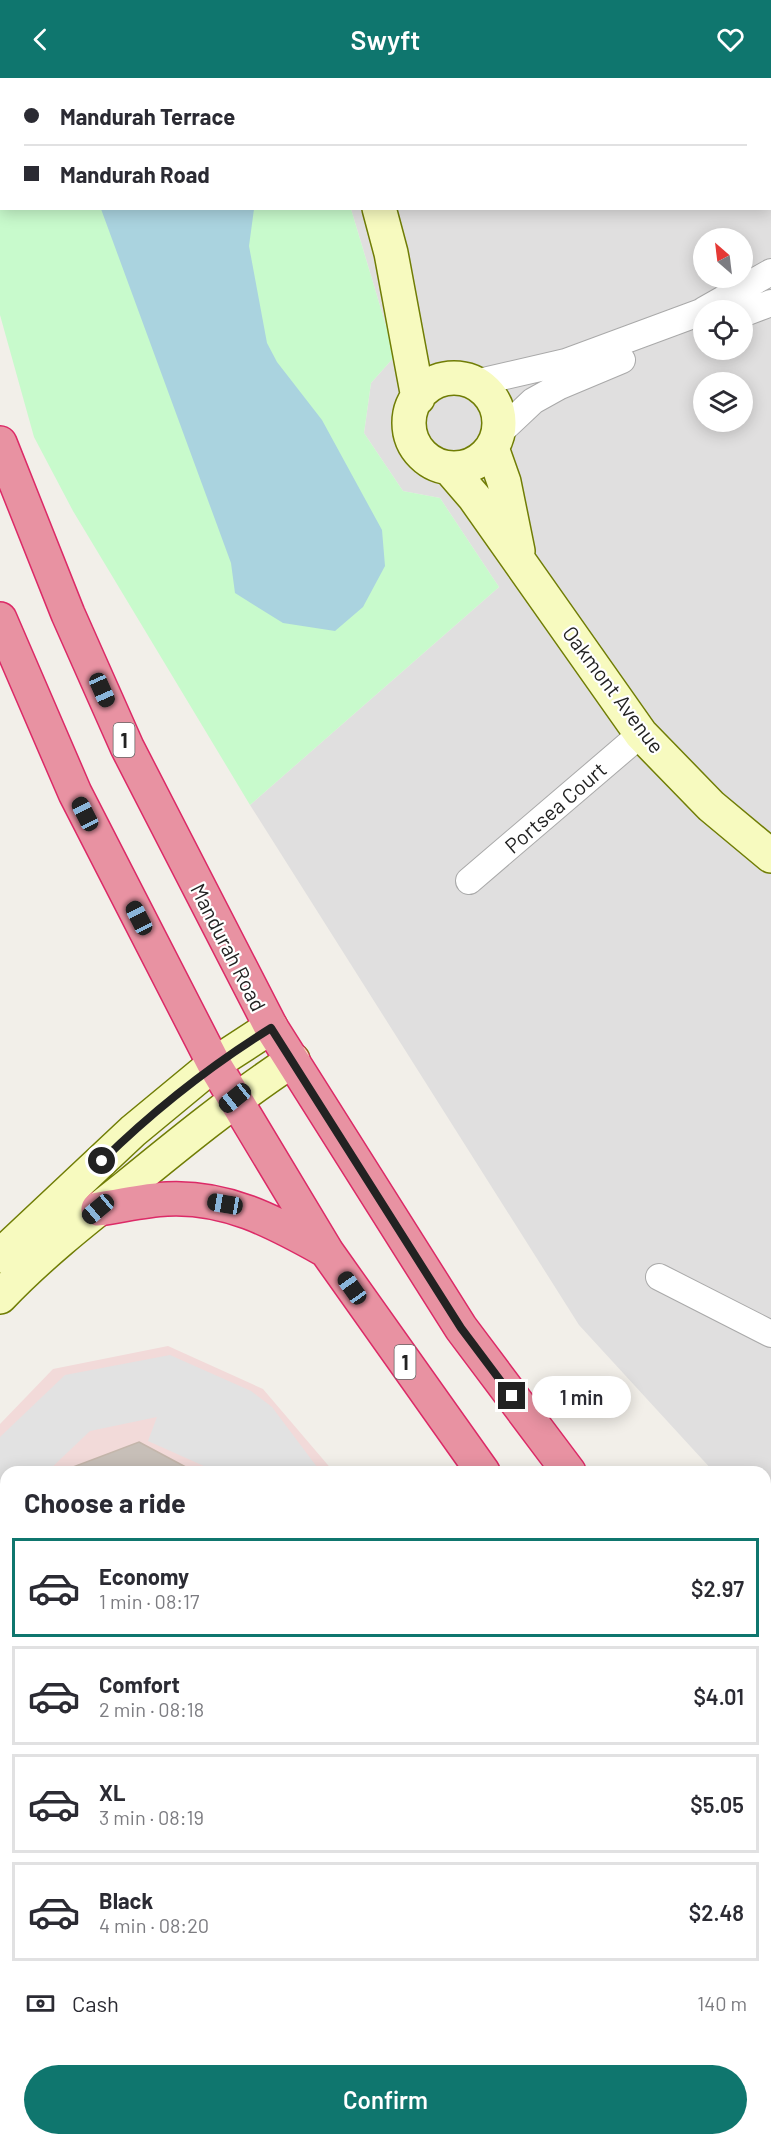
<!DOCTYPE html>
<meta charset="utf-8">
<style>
:root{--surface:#fff;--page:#f7f7f7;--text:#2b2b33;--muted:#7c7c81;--line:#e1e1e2;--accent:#0f766e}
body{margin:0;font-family:Barlow,sans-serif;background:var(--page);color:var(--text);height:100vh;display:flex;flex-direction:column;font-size:22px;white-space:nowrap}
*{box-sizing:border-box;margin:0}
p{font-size:20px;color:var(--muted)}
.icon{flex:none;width:33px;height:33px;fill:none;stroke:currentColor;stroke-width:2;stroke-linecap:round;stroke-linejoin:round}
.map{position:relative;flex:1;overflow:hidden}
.side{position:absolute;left:0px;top:1388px;width:771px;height:680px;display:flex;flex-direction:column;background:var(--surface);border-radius:18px 18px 0 0;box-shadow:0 3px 15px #0003}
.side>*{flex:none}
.hud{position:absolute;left:0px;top:0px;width:771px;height:132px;box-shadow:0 3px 15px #0003;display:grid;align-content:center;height:132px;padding:0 24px;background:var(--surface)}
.needle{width:39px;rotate:332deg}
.tools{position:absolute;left:693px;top:150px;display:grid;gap:12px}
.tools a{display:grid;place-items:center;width:60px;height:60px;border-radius:50%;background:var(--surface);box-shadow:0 3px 15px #0003;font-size:30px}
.end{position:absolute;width:27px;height:27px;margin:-14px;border:8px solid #222;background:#fff;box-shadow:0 0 0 3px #fff}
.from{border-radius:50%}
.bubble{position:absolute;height:42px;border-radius:21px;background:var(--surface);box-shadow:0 3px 15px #0003;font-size:20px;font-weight:600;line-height:42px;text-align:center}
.car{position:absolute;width:18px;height:36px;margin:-18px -9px;border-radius:8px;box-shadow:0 0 4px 2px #0007;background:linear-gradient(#222 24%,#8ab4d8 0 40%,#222 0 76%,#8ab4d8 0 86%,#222 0)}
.hud b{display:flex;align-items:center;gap:21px;height:57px;font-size:22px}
.hud b+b{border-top:2px solid var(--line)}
.hud i{width:15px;height:15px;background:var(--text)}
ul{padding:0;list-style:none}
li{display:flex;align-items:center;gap:18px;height:99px;margin:0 12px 9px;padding:0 12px;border:3px solid var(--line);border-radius:0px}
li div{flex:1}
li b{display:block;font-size:22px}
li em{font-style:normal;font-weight:600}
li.current{border-color:var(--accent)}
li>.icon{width:54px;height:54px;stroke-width:1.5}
h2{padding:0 24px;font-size:27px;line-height:72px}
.pay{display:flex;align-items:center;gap:15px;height:66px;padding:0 24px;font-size:22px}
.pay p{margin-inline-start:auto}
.button{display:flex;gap:12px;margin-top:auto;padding:12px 24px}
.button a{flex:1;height:69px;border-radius:36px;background:var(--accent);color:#fff;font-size:24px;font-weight:600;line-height:69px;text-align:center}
header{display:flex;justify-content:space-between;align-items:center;height:78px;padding:0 24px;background:var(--accent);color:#fff;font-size:27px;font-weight:600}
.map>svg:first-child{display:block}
.residential{fill:#e0dfdf;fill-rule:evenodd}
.commercial{fill:#f2dad9}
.park{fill:#c8facc}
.parking{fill:#e2e2e2}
.water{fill:#aad3df}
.building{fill:#c7bfb8;stroke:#c4b6ab;stroke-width:1.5}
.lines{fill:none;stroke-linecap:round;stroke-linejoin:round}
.lane-casing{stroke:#a9a9a9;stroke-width:16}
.street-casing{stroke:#a9a9a9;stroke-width:28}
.secondary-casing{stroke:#707d05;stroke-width:36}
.highway-casing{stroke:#dc2a67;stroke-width:36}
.lane{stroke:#fff;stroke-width:14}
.street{stroke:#fff;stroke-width:26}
.secondary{stroke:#f7fabf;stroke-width:33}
.highway{stroke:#e892a2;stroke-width:33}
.route{stroke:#222;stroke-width:8}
.labels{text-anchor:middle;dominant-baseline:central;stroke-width:4.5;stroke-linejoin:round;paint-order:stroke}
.shield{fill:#fff;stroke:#646464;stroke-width:1.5}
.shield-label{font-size:20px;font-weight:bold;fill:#222}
.street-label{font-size:21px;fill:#222;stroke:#fff}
</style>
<header><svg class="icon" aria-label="back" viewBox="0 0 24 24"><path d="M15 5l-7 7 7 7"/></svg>Swyft<svg class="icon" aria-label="heart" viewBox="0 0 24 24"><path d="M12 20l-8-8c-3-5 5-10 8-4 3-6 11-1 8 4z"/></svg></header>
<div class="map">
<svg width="771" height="2066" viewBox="0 0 771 2066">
<rect width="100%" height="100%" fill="#f2efe9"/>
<path class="residential" d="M319,0H771V1457L765,1450V1394L713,1393L579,1247L250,727L499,509L440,420L403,413L364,355L371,305L395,278L351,131L770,130V2ZM704,160H742V200H704ZM704,232H742V272H704ZM704,304H742V344H704Z"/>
<path class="commercial" d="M168,1268L263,1311L333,1393L6,1394V2061H765V1866L771,1871V2066H0V1346L53,1291Z"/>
<path class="park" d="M0,0H319L2,2V130L351,131L395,278L371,305L364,355L403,413L440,420L499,509L250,727L73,433L34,359L0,237Z"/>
<path class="parking" d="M170,1277L251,1313L272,1329L320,1393H215L148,1363L157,1339L90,1353L48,1393L6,1394V1497L0,1513V1359L65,1297Z
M0,2031H6V2061H65V2066H0Z
M98,2061H334V2066H99Z"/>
<path class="water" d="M57,0H210L211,1L57,2Z
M101,131H254L249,168L267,265L277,284L322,342L382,452L385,488L363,529L335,553L283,545L235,515L231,485Z"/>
<path class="building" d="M139,1364L195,1394H60Z
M6,1501V1583L0,1581V1515Z
M0,1673L6,1675V2026H0Z
M389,2061H515L514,2066H392Z
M555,2061H615L617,2066H557Z
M687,2061H724L714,2066H690Z"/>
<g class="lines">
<g class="lane-casing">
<path id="lane" d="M0,1618L6,1621
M765,1763L771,1765
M765,2010L771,2024
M79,2061V2066"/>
</g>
<g class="street-casing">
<path id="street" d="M704,232L771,194
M742,236L771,225
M475,305L566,284L704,233
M498,356L533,323L560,308L622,282
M469,803L641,656
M659,1199L771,1256"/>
</g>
<g class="secondary-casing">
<path id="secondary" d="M356,0L357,2
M379,130L391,175L418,320
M409 345a45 45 0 1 1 90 0a45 45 0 1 1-90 0Z
M492,370L504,404L518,473
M449,390L474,419L641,656L711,728L771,778
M0,1178L133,1053L214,986L271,949
M0,1219C38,1179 82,1144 125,1110C180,1065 234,1021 293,982"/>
</g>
<g class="highway-casing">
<path id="highway" d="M0,365L68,536L127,669L271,949L461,1250L569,1394
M0,541L75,715L214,986L327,1174L483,1394
M98,1131C121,1128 144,1122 167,1121C226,1118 273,1143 323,1171
M765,1625L771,1632
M765,1733L771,1740"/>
</g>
<use href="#lane" class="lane"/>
<use href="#street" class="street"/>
<use href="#secondary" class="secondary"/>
<use href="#highway" class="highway"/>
</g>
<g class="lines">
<path class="route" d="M102,1083C154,1032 210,988 271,950L461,1250L512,1318"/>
</g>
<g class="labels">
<g class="shield">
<rect x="113.5" y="645" width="21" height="34" rx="4.5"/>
<rect x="394.5" y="1267" width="21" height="34" rx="4.5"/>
</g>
<g class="shield-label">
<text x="124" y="662">1</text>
<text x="405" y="1284">1</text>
</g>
<g class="street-label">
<text transform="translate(614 611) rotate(53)">Oakmont Avenue</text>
<text transform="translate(555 729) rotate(-41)">Portsea Court</text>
<text transform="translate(229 869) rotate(63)">Mandurah Road</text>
</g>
</g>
</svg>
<div class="tools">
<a><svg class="needle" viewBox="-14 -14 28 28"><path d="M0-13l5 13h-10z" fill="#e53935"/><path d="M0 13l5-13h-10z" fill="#7c7c81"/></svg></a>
<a><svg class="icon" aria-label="locate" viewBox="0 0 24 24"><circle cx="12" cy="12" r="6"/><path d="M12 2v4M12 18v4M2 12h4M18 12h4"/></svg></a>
<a><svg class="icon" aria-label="layers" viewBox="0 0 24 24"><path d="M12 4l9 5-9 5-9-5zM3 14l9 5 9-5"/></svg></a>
</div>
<i class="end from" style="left:102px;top:1083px"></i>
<i class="end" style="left:512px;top:1318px"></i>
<div class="bubble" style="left:532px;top:1298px;width:99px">1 min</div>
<i class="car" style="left:102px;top:612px;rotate:156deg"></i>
<i class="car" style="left:85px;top:736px;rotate:333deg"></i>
<i class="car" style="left:139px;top:840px;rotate:333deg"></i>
<i class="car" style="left:235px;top:1020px;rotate:231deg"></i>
<i class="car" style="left:225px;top:1126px;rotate:280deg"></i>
<i class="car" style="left:98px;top:1131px;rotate:230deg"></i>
<i class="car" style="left:352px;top:1210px;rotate:325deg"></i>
<div class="hud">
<b><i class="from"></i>Mandurah Terrace</b>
<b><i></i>Mandurah Road</b>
</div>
<section class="side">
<h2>Choose a ride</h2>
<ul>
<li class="current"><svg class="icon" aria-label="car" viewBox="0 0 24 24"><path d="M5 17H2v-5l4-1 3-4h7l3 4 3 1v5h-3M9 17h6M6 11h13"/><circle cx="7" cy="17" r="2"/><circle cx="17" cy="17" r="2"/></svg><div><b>Economy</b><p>1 min · 08:17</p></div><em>$2.97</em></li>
<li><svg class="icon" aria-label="car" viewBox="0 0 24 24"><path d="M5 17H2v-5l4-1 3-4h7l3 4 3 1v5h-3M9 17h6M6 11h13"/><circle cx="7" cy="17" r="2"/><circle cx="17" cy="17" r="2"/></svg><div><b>Comfort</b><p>2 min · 08:18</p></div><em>$4.01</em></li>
<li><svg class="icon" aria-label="car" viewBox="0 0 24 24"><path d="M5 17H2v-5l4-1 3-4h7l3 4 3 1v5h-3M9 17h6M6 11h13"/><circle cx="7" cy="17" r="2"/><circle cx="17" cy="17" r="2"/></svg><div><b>XL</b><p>3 min · 08:19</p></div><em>$5.05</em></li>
<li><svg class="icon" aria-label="car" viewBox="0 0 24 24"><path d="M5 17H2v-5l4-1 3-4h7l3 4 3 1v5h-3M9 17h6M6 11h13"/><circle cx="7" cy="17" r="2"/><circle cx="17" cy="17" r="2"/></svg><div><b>Black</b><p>4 min · 08:20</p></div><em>$2.48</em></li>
</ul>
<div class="pay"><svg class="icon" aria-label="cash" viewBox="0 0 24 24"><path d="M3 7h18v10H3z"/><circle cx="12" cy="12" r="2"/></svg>Cash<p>140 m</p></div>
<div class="button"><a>Confirm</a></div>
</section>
</div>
